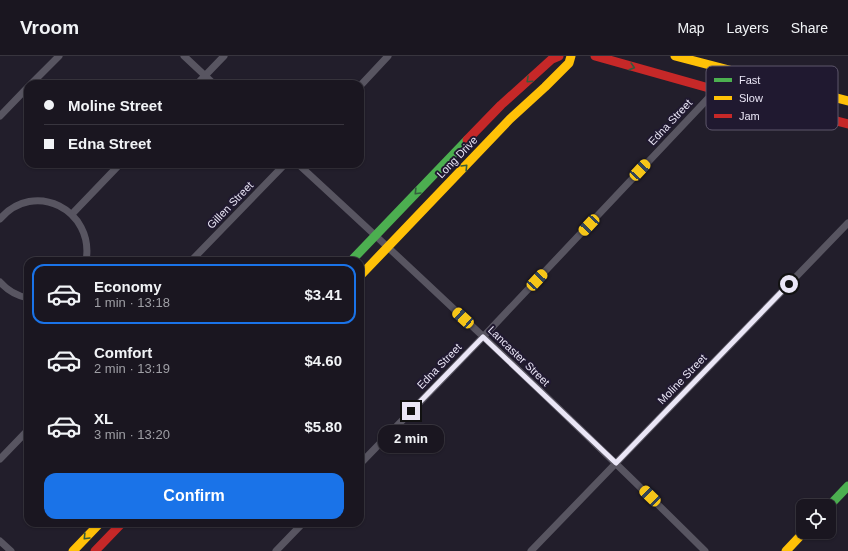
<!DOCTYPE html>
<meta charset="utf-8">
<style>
:root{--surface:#1a1620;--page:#231f29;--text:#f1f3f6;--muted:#9f9fa5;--line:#38353e;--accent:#1a73e8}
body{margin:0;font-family:Helvetica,sans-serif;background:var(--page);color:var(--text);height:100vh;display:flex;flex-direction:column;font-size:15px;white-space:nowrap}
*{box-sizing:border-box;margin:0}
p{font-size:13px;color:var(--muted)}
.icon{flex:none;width:22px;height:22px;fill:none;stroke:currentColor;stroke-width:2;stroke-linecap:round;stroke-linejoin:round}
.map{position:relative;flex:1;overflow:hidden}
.panel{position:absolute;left:24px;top:201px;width:340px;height:270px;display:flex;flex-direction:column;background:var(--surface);border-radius:12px;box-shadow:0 1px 3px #0004,0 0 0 1px var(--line)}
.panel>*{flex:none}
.hud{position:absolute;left:24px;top:24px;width:340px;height:88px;border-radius:12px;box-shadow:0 1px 3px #0004,0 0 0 1px var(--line);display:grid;align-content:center;height:88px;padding:0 20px;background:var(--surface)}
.controls{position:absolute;left:796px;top:443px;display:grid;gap:8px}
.controls a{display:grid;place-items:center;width:40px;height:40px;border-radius:8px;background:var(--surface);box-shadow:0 1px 3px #0004,0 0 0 1px var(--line);font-size:20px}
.end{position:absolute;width:18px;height:18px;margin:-9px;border:5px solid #eae6f6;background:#111;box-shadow:0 0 0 2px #111}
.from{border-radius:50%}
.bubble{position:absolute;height:28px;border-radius:12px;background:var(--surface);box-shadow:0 1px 3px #0004,0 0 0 1px var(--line);font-size:13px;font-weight:700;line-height:28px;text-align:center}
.car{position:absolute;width:12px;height:24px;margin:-12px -6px;border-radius:5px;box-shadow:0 0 3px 1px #0007;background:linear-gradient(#f5c518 24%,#345 0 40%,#f5c518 0 76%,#345 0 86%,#f5c518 0)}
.hud b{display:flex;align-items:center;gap:14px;height:38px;font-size:15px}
.hud b+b{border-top:1px solid var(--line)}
.hud i{width:10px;height:10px;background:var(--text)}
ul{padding:7px 0 0;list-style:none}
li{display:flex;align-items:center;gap:12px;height:60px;margin:0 8px 6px;padding:0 12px;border:2px solid transparent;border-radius:12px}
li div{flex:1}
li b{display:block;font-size:15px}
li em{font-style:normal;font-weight:700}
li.active{border-color:var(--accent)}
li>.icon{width:36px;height:36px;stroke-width:1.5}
.primary-button{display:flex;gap:8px;margin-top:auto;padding:8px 20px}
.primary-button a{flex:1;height:46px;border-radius:12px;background:var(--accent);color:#fff;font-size:16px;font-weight:700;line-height:46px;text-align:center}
header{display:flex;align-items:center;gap:24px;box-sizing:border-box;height:56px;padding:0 20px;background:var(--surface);border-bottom:1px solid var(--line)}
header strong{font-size:19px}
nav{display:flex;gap:22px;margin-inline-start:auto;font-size:14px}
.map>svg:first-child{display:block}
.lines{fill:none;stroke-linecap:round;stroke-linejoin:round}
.street{stroke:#585561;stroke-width:7}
.fast{stroke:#4caf50;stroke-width:9}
.slow{stroke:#ffc107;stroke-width:9}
.jam{stroke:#c62828;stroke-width:9}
.oneway{stroke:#345c3e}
.route{stroke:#eae6f6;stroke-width:5}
.labels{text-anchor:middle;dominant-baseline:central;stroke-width:4;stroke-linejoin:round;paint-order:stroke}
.street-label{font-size:11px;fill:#eae6f6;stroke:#201930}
.key{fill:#201930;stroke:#5d566b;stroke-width:1}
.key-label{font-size:11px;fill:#eae6f6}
</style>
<header>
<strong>Vroom</strong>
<nav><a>Map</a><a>Layers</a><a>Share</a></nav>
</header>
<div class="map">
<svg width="848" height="495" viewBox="0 0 848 495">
<rect width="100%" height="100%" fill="#221e2b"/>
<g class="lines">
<path class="street" d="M184,0L214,28
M31,28L59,0
M197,28L224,0
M360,30L388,0
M0,60L28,31
M298,108C436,235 572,363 705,495
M72,158L120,108
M0,163C34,123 95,154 86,205
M191,205L285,108
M0,226C7,234 17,240 28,242
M0,403L28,374
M360,408L483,281L716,34L720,11
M0,485L11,495
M276,495L303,467
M531,495L848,167"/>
<path class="fast" d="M351,205L467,84
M829,450L848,430"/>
<path class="slow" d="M675,0L848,45
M360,220L510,63L545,31L569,7L571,0
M73,495L100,467
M786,495L804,476"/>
<path class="jam" d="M595,0L716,34L848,68
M811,59L817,37
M467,84L501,49L552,3L559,0
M95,495L122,467"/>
</g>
<defs><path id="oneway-chevron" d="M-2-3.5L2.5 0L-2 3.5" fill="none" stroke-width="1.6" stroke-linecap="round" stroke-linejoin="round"/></defs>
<g class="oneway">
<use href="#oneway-chevron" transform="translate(632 11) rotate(17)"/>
<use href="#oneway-chevron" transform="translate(529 24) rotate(137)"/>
<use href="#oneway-chevron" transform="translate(465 111) rotate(-46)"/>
<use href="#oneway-chevron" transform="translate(417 136) rotate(134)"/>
<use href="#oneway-chevron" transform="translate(86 481) rotate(134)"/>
</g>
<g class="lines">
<path class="route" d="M411,355L483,281L616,407L789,228"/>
</g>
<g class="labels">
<g class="street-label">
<text transform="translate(670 66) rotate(-47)">Edna Street</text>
<text transform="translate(457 101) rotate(-46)">Long Drive</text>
<text transform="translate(230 149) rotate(-46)">Gillen Street</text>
<text transform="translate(519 300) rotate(44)">Lancaster Street</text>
<text transform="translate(439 310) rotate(-46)">Edna Street</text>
<text transform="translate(682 323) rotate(-46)">Moline Street</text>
</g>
</g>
<rect x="706" y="10" width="132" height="64" rx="6" class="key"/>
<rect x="714" y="22" width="18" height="4" fill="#4caf50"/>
<rect x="714" y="40" width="18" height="4" fill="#ffc107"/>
<rect x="714" y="58" width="18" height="4" fill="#c62828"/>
<g class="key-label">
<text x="739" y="28">Fast</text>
<text x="739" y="46">Slow</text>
<text x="739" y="64">Jam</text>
</g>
</svg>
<div class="controls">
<a><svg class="icon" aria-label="locate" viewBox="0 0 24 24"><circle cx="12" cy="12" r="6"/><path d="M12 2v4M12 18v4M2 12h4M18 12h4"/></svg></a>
</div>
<i class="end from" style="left:789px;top:228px"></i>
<i class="end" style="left:411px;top:355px"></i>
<div class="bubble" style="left:378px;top:369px;width:66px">2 min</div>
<i class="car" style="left:640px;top:114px;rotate:43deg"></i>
<i class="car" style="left:589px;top:169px;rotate:223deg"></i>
<i class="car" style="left:537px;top:224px;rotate:43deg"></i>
<i class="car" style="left:463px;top:262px;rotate:312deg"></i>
<i class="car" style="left:650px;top:440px;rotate:314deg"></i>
<div class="hud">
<b><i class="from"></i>Moline Street</b>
<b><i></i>Edna Street</b>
</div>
<section class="panel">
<ul>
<li class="active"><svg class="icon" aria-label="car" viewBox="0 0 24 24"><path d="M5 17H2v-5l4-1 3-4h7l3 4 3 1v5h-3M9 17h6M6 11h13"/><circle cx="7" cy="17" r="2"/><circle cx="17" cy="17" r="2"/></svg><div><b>Economy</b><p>1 min · 13:18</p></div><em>$3.41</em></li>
<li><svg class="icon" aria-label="car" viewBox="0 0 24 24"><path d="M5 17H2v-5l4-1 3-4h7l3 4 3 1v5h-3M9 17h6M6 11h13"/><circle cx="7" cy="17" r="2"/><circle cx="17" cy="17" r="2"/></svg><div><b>Comfort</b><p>2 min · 13:19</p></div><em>$4.60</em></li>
<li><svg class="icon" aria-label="car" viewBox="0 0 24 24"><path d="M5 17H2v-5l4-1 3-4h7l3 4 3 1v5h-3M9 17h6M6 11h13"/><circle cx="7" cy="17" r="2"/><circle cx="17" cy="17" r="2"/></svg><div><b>XL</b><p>3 min · 13:20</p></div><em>$5.80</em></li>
</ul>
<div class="primary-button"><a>Confirm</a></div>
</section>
</div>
